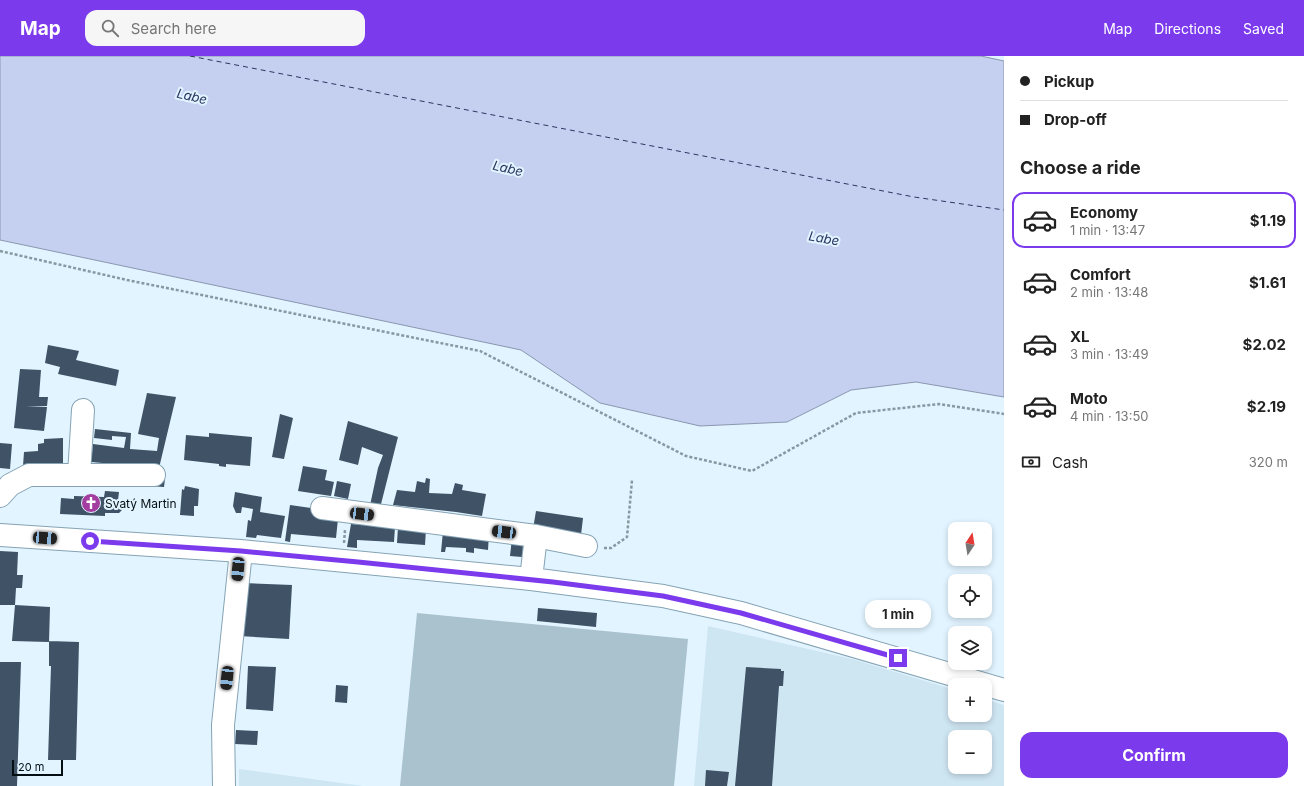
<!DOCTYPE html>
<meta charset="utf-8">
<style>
:root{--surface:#fff;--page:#f6f6f6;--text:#222;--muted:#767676;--line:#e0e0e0;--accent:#7c3aed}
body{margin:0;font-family:Inter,sans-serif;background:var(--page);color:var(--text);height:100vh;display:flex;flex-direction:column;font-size:15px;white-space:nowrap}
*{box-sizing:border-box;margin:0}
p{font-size:13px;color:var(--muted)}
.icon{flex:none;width:22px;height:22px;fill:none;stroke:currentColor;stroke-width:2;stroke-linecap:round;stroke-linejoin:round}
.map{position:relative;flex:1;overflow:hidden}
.drawer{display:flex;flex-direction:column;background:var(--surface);width:300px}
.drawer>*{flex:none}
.banner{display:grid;align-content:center;height:88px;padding:0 16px;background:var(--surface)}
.needle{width:26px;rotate:12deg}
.tools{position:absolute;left:948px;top:466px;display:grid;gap:8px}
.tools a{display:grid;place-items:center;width:44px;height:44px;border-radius:8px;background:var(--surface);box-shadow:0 2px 6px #0003;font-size:20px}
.scale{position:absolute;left:12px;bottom:10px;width:51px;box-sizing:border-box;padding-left:4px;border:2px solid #040f14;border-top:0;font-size:11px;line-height:14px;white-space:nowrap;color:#040f14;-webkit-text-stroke:3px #e1f4ff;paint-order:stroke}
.end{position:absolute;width:18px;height:18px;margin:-9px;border:5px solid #7c3aed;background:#fff;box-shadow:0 0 0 2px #fff}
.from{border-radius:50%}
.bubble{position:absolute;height:28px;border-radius:12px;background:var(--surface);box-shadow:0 2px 6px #0003;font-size:13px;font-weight:700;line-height:28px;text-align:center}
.car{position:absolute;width:12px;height:24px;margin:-12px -6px;border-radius:5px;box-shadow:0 0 3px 1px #0007;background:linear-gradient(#222 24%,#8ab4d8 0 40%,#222 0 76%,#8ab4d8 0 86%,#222 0)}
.banner b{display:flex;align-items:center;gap:14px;height:38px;font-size:15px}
.banner b+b{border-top:1px solid var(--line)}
.banner i{width:10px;height:10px;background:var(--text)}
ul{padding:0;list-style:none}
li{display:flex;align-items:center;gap:12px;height:56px;margin:0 8px 6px;padding:0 8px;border:2px solid transparent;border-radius:12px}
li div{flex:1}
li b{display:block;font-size:15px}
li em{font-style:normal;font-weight:700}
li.selected{border-color:var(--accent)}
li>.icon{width:36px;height:36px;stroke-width:1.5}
h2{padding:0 16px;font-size:18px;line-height:48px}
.pay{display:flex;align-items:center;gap:10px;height:44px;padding:0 16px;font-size:15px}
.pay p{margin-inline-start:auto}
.primary-button{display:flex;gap:8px;margin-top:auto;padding:8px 16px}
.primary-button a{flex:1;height:46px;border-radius:12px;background:var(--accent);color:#fff;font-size:16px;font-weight:700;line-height:46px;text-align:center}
header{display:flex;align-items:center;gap:24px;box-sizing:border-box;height:56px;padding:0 20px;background:var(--accent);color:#fff}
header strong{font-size:19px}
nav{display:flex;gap:22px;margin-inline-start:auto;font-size:14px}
.search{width:280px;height:36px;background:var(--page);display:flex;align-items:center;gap:10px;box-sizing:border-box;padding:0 14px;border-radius:12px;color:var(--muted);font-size:15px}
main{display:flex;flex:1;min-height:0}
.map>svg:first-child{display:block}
.built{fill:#cee5f2;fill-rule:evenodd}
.green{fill:#aac2ce}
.water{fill:#c5d0f1;stroke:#8b96af}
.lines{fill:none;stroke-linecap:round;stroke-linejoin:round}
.ferry{stroke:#2a3661;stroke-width:1;stroke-dasharray:5 4;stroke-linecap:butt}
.building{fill:#3f5266}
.minor-casing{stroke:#85a3b4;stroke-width:24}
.path{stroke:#8898a0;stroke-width:2.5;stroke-dasharray:3 2;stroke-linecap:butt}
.minor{stroke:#fff;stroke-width:22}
.route{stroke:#7c3aed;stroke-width:5}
.labels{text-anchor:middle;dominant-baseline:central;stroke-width:4;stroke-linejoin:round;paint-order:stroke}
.poi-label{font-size:12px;fill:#040f14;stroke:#e1f4ff;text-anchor:start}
.water-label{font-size:13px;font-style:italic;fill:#2a3661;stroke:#e1f4ff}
</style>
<header>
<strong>Map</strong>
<div class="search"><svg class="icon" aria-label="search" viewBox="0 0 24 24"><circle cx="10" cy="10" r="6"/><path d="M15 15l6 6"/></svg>Search here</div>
<nav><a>Map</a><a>Directions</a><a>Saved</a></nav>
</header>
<main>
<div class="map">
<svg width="1004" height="730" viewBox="0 0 1004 730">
<rect width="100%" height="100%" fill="#e1f4ff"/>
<path class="built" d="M708,570L852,603L955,634V659H985V643L1004,649V730H694ZM955,681H985V711H955Z
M239,713L363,730H239Z"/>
<path class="green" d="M417,557L688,583L674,730H400Z"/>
<path class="water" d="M0,0H981L1004,5V341L916,326L851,334L787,366L700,370L600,347L521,294L0,184Z"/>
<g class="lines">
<path class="ferry" d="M190,0L914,141L1004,154"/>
</g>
<path class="building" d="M48,289L79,295L76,304L119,314L116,330L58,318L60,311L45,307Z
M20,313L41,314L39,341H48L47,350H26L47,351L44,375L14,372Z
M147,337L176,341L159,412L91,406L93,388L124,392L126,381L112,380V384L94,382L95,373L131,377L130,393L157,395L159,382L138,378Z
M280,358L293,362L284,403L272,401Z
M348,365L398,381L379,456L369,454L378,412L383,399L362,391L358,409L339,404Z
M209,377L252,381L250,410L226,408V411L219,410V408L184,404L186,379L209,381Z
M63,382V411L23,410L24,396L38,395V388L44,387V383Z
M0,387L12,388L10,413L0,412Z
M303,410L327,414L325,424L334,426L331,440L298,435Z
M150,422L165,423L164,431L149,430Z
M426,422L430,423L429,437L452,438L455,427L463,429L462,434L486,438L482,460L456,456L393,449L397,434L415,436L417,425L425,427Z
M337,425L351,428L348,443L334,440Z
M185,430L199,433L198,450H194V460L180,459L182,433L184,434Z
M105,435L119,436L118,444L122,447L123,450L122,454L119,457H105V460L60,458L61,442L74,443V440L104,441Z
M235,436L262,441L260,456L285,460L281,482L257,479L256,482L246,481L248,464L251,465L253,453L242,451L241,457H236L233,450Z
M290,449L311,452V454L314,457V460L338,463L336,482L291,478L290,486L285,485Z
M536,455L583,462L581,479L533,473Z
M351,468L395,471L394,486L357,484V492L347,491Z
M398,471L426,473L425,489L397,487Z
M443,475L489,478L488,494L474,492V497L466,496V492L446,491L445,496H441Z
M512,482L524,484L522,501L510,500Z
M0,495L18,496L17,519H23L22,532H16L15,549H0Z
M242,527L292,529L289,583L239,580Z
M15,549L50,551L49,586L12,585Z
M538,552L597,557L596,571L537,565Z
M49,585L79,586L76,704H48L51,610H49Z
M0,606H21L17,730H0Z
M248,610L276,611L273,655L246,653Z
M746,611L781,613V615H784L783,630H779L772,730H735Z
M336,629L348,630L347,647L335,646Z
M236,674L258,675L257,689L235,688Z
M706,714L729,716L727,730H705Z"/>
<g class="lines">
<g class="minor-casing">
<path id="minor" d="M79,419L83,354
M0,440L10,429L29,419H154
M322,452L536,480L531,523
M0,479L241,495L531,523L663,540L741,557L1004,634
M536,480L586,490
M224,730L223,669L241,495"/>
</g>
<path class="path" d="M0,195L127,224L480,295L686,400L752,415L856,357L939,348L1004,358
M344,487L345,474
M604,492H611L627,481L632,424"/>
<use href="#minor" class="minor"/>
</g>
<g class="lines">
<path class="route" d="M90,485L241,495L358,506L553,526L663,540L741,557L898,602"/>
</g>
<defs>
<g id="church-disc" transform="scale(1)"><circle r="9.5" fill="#a43da0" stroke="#e1f4ff"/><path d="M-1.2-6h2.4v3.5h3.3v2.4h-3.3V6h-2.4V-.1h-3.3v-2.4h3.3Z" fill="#fff"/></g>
</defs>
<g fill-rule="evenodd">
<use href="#church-disc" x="91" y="447"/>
</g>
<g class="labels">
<g class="poi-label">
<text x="105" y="447">Svatý Martin</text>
</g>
<g class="water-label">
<text transform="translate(192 40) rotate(13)">Labe</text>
<text transform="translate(508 112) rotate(13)">Labe</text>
<text transform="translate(824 182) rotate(10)">Labe</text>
</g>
</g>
</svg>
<div class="tools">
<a><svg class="needle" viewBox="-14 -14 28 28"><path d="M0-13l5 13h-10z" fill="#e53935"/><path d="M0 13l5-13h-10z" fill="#767676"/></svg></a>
<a><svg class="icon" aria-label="locate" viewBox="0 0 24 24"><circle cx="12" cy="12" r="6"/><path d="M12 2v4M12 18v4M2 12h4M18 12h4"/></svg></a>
<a><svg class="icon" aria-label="layers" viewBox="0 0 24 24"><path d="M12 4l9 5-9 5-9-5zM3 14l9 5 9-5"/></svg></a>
<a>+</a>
<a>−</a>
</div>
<div class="scale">20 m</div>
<i class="end from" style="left:90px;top:485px"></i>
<i class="end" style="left:898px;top:602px"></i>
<div class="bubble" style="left:865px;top:544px;width:66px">1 min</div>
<i class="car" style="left:362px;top:458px;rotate:97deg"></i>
<i class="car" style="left:504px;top:476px;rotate:277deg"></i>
<i class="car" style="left:45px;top:482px;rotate:94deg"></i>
<i class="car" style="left:238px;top:513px;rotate:185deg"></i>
<i class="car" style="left:227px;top:622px;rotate:186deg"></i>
</div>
<section class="drawer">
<div class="banner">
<b><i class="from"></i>Pickup</b>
<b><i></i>Drop-off</b>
</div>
<h2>Choose a ride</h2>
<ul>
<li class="selected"><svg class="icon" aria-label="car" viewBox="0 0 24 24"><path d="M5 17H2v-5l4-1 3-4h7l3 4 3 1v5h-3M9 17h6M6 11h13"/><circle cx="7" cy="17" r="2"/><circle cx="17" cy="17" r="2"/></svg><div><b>Economy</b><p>1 min · 13:47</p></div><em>$1.19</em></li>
<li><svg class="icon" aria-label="car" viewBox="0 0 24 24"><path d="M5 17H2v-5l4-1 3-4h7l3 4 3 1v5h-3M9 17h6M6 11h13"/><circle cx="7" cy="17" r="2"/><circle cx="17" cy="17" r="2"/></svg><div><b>Comfort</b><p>2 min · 13:48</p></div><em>$1.61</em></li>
<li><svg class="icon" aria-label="car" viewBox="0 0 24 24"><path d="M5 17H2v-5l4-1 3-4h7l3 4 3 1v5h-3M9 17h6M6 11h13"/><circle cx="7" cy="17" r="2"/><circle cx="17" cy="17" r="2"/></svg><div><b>XL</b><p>3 min · 13:49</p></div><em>$2.02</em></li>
<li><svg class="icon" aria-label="car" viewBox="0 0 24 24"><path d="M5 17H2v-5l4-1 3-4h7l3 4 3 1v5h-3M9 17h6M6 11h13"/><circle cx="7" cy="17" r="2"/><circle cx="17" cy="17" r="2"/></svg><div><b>Moto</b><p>4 min · 13:50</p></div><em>$2.19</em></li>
</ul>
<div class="pay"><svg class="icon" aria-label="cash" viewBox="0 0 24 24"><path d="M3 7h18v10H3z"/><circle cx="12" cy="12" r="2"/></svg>Cash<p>320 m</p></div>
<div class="primary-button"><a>Confirm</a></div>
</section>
</main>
